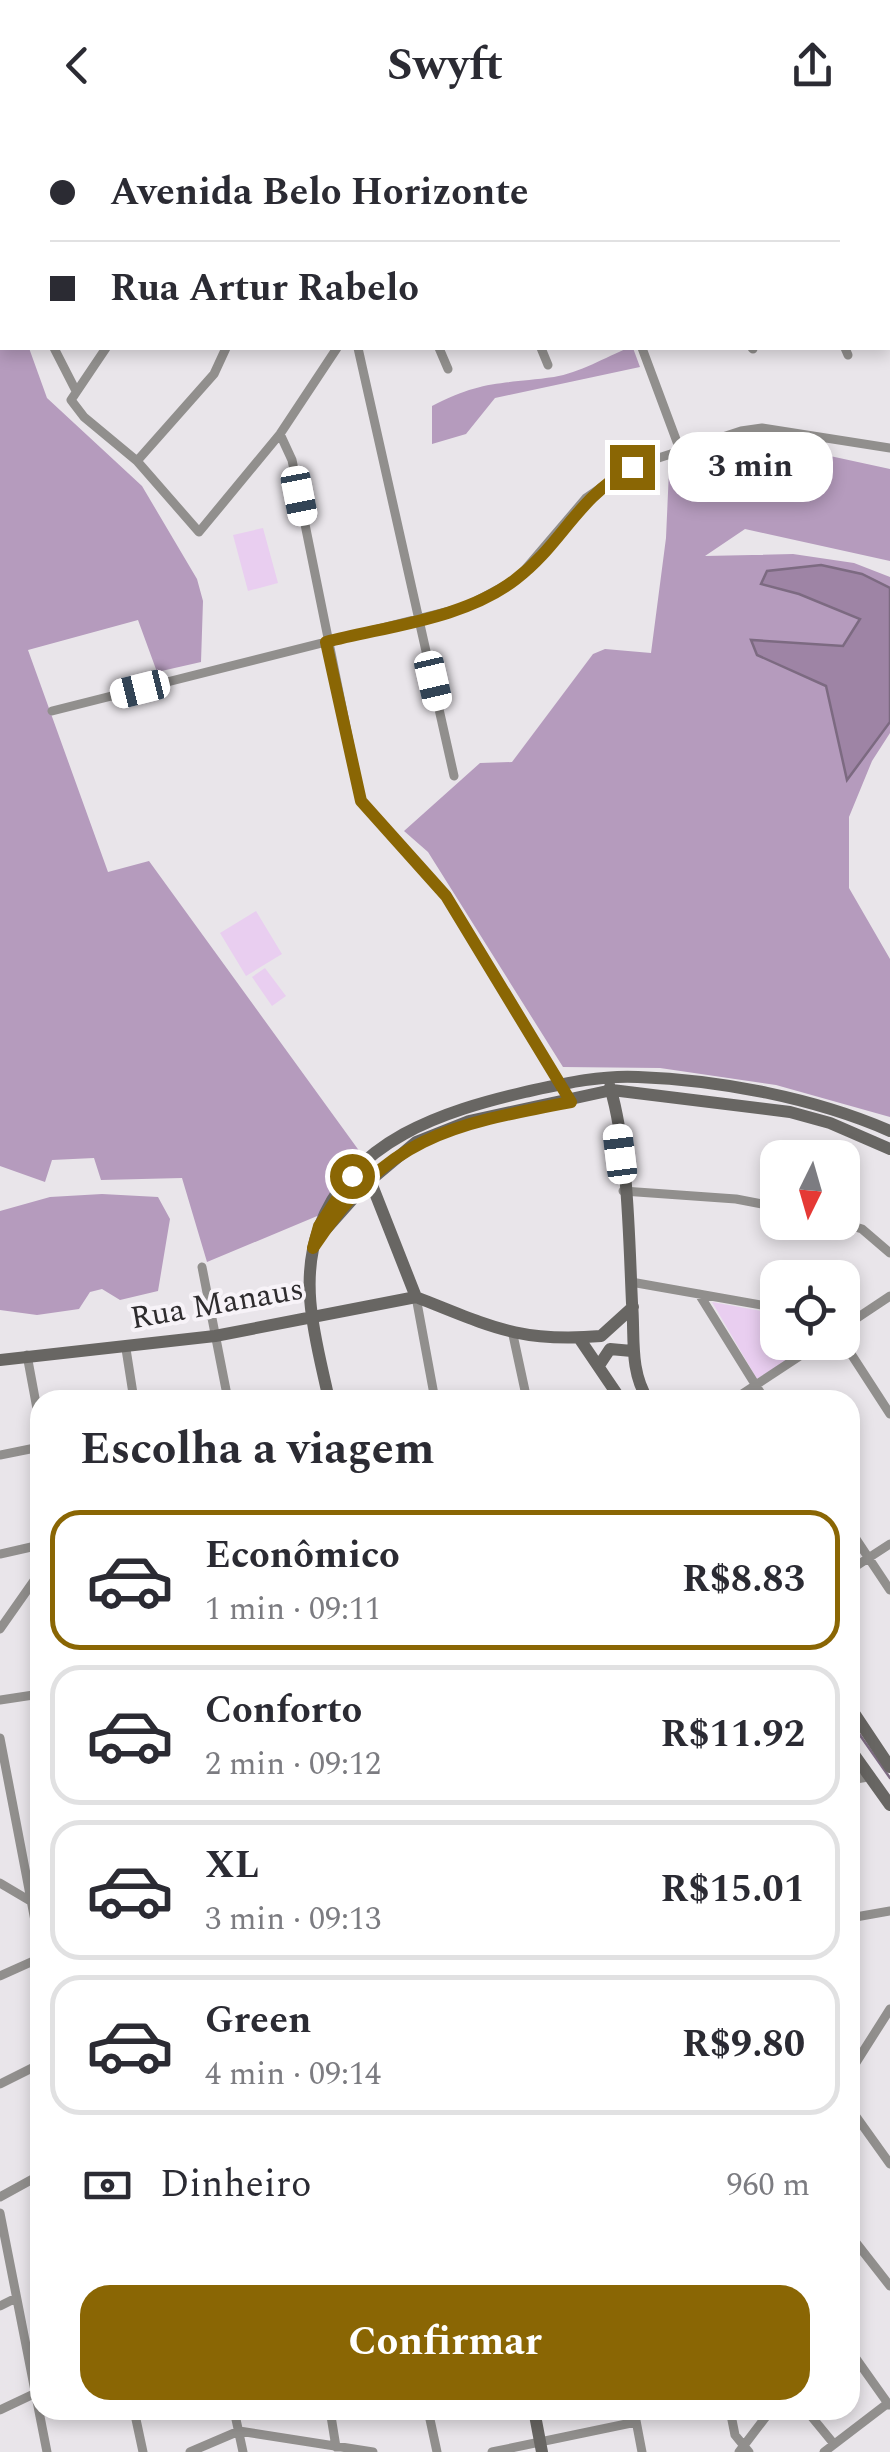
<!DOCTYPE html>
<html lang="pt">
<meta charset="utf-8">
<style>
:root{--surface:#fff;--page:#f2f2f3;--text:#2b2b33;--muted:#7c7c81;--line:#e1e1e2;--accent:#8a6604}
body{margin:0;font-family:Spectral,serif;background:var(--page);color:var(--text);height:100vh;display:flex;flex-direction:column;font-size:38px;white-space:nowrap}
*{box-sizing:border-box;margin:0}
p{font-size:32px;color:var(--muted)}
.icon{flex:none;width:55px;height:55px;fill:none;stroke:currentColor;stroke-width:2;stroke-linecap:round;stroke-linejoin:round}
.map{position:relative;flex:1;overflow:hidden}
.side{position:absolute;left:30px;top:1260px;width:830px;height:1030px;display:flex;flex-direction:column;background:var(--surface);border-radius:30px;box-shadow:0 5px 15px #0003}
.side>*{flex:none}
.top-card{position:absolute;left:0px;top:0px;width:890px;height:220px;box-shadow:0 5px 15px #0003;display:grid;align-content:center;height:220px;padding:0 50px;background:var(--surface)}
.needle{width:65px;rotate:185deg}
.buttons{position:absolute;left:760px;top:1010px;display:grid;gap:20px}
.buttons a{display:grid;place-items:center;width:100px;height:100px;border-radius:20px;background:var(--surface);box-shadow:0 5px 15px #0003;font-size:50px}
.end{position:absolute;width:45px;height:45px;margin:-22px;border:12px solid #8a6604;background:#fff;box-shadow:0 0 0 5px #fff}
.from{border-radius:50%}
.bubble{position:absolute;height:70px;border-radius:30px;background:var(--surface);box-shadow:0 5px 15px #0003;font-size:32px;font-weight:700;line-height:70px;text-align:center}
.car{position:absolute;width:30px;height:60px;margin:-30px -15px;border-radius:12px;box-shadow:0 0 8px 2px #0007;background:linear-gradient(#fff 24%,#345 0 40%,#fff 0 76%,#345 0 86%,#fff 0)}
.top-card b{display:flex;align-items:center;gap:35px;height:95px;font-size:38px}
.top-card b+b{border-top:2px solid var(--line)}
.top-card i{width:25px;height:25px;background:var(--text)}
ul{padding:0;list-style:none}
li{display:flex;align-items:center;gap:30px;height:140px;margin:0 20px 15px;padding:0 30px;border:5px solid var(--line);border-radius:30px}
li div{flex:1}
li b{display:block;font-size:38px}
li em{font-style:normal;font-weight:700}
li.current{border-color:var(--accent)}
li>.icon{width:90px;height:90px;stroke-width:1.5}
h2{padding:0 50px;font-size:45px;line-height:120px}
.pay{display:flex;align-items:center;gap:25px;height:110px;padding:0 50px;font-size:38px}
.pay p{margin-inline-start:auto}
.cta{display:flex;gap:20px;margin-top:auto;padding:20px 50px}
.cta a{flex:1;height:115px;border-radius:30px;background:var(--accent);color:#fff;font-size:40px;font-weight:700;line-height:115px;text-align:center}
header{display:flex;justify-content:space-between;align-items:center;height:130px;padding:0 50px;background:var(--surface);font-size:45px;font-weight:700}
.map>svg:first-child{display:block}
.green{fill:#e9cef0}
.forest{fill:#b59bbd}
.water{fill:#9e84a5;stroke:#7c6a81;stroke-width:2.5}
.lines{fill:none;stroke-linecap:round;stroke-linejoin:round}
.stream{stroke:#7c6a81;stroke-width:2.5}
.street{stroke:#918f8d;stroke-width:9}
.secondary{stroke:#686663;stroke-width:12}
.primary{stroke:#4b4945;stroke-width:14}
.route{stroke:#8a6604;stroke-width:12}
.labels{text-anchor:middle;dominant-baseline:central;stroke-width:8;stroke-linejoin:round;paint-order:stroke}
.street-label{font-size:32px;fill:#2e2c2e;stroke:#f7f3f8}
</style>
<header><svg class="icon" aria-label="back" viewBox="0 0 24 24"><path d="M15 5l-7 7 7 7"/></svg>Swyft<svg class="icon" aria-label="share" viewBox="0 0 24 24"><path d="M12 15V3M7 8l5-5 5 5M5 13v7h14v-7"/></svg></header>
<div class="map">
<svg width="890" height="2322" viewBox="0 0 890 2322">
<rect width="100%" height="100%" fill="#e9e5ea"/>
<path class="green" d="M263,398L278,453L248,461L233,405Z
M256,781L282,824L246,846L220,803Z
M265,838L286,866L272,876L252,847Z
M712,1172L777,1184L778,1212L813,1213L757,1249Z"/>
<path class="forest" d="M0,140L2,218H29L47,268L142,356L197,449L203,471L201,532L157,542L138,490L28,520L108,742L149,731L360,1022L322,1084L207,1132L182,1048L101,1050L94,1028L52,1030L45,1052L0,1036Z
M628,218H633L640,237L495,268L466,304L432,314V276C481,250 503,254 554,247C579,243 606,227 628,218Z
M807,321L890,339V431L745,399L705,426L793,424L854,433L890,447V603L872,631L849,687V758L890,829V987L776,955L660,938L563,937L428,722L404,701L480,633L512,632L593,524L605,519L651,523L666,408L669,340L701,328Z
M102,1064L158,1067L170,1089L158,1161L120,1170L102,1159L90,1162L79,1179L37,1185L0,1180V1081L50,1067Z"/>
<path class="water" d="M821,435L862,444L890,458V592L847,650L826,556L757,525L751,510L843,516L860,489L799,464L761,454L767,441Z"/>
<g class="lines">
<path class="stream" d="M181,2L184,0
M0,91L2,90
M850,1591L890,1648"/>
<path class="street" d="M97,0L98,2
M663,0V2
M766,0V2
M870,0L871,2
M35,2L42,0
M635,2L642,0
M0,16L2,15
M888,48L890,55
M54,218L75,259
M106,218L71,270L84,287L137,331L199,402L280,304L337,218
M358,218L454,646
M439,218L448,239
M541,218L548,235
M642,218L680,320
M752,218L753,219
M845,218L848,225
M280,304L292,330L361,671L446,766L571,971
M137,331L214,244L226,218
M52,581L465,477L517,449L586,368L631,337L741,301L762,298L890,318
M623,1061L736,1069L778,1077
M840,1092L862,1099L890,1123
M202,1137L228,1270
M631,1152L778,1178
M699,1164L765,1270
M416,1167L435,1270
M842,1198L890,1166
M513,1205L527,1270
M842,1210L890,1284
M126,1219L134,1270
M27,1225L40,1295
M733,1270L821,1212
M0,1325L40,1317
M850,1400L890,1460
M0,1424L40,1415
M850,1440L890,1414
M0,1499L40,1442
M0,1570L40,1564
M0,1608L40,1817
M850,1650L868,1647
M0,1753L32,1772
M850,1788L890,1781
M0,1846L40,1828
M850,1896L857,1926
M850,1942L890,1879
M0,1954L40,1934
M850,1978L890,2034
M0,2067L40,2045
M0,2083L47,2322
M850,2105L890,2156
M0,2176L16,2168
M850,2220L889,2275
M0,2280L40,2261
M134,2280L143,2322
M234,2280L243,2322
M330,2280L336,2317
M428,2280L437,2322
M634,2280L642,2322
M730,2280L735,2305L749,2322
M806,2280L834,2314
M190,2322L239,2301L373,2322
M492,2322L636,2292
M739,2322L771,2280
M824,2322L888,2273"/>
<path class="secondary" d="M610,957C628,1017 629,1109 632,1173C635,1207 629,1240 648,1270
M368,1045L416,1167C490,1196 519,1213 601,1206L633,1177
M326,1099L366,1054L416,1012L469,991L612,960L790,982L830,993L890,1019
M579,1208L621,1270
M0,1230L215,1206L416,1167
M600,1234L610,1219L632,1221
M329,1270C317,1213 298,1155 319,1098C351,1010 444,981 525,962C562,954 600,945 638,947C720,950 815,968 890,1001
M850,1577L890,1637
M850,1619L890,1675
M534,2280L542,2322"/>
<path class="primary" d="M145,2L148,0
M233,2L236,0
M0,63L2,62
M0,123H2"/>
</g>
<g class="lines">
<path class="route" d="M352,1046L319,1096L313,1118C386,1007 448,995 571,972L446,766L361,671L326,512C387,496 465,489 516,449C562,414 575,370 632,337"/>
</g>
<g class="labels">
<g class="street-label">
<text transform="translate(217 1174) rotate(-10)">Rua Manaus</text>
</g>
</g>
</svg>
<div class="buttons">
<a><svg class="needle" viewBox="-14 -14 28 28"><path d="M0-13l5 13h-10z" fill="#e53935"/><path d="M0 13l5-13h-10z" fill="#7c7c81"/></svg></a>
<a><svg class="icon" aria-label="locate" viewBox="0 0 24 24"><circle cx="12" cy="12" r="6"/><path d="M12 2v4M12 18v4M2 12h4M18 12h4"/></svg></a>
</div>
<i class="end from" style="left:352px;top:1046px"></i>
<i class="end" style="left:632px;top:337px"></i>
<div class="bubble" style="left:668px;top:302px;width:165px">3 min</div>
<i class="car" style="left:299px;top:366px;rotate:169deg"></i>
<i class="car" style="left:433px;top:551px;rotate:167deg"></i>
<i class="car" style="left:140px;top:559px;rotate:256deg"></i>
<i class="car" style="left:620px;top:1024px;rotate:353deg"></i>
<div class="top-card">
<b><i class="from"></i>Avenida Belo Horizonte</b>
<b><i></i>Rua Artur Rabelo</b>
</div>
<section class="side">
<h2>Escolha a viagem</h2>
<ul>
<li class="current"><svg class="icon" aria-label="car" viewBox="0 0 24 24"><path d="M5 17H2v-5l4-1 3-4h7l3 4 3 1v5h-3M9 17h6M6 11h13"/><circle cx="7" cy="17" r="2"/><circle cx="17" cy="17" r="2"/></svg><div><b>Econômico</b><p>1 min · 09:11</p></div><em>R$8.83</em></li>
<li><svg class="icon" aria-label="car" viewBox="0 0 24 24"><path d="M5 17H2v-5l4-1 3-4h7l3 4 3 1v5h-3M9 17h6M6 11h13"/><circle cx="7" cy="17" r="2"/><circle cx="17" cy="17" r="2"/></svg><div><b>Conforto</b><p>2 min · 09:12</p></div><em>R$11.92</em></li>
<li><svg class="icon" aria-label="car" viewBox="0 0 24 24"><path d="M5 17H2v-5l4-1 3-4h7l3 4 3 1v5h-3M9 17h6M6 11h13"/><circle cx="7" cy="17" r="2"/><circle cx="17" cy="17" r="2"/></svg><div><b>XL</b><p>3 min · 09:13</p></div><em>R$15.01</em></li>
<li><svg class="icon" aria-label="car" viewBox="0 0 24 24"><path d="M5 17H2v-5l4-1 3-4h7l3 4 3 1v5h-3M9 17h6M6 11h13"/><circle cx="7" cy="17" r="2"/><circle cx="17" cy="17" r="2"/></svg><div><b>Green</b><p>4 min · 09:14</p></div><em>R$9.80</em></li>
</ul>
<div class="pay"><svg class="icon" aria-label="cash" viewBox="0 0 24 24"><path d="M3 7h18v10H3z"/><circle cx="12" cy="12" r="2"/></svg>Dinheiro<p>960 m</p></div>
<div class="cta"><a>Confirmar</a></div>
</section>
</div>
